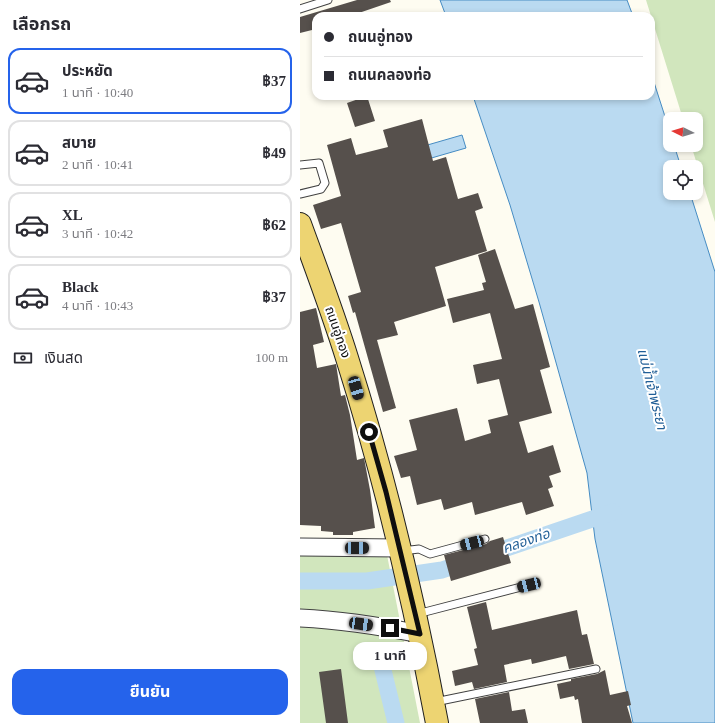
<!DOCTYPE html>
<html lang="th">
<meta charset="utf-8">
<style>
:root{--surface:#fff;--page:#f2f2f3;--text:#2b2b33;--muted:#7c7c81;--line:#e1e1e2;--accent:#2563eb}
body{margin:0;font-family:"Times New Roman","Noto Sans Thai",serif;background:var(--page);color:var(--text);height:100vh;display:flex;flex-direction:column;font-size:15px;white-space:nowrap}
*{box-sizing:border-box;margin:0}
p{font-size:13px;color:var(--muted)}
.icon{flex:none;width:22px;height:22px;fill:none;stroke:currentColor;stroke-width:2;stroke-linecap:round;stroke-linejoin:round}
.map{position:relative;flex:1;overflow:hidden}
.drawer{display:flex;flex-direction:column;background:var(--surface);width:300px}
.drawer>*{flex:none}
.hud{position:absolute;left:12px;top:12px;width:343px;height:88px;border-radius:12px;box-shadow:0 2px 6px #0003;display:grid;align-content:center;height:88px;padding:0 12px;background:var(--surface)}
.needle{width:26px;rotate:275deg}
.tools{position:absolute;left:363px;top:112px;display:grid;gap:8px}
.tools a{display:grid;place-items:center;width:40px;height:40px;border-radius:8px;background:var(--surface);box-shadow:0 2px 6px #0003;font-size:20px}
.end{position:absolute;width:18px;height:18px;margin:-9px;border:5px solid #0e0e0e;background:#fff;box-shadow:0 0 0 2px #fff}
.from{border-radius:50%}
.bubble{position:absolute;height:28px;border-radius:12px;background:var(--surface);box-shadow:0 2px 6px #0003;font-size:13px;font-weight:700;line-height:28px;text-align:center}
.car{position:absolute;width:12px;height:24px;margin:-12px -6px;border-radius:5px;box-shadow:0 0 3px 1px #0007;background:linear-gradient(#222 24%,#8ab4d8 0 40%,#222 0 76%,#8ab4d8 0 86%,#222 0)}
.hud b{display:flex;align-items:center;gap:14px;height:38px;font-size:15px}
.hud b+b{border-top:1px solid var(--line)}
.hud i{width:10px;height:10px;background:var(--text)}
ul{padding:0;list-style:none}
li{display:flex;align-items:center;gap:12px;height:66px;margin:0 8px 6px;padding:0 4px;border:2px solid var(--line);border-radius:12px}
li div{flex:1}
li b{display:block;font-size:15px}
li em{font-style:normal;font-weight:700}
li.active{border-color:var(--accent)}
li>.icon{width:36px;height:36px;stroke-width:1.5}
h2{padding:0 12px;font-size:18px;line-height:48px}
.pay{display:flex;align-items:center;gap:10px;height:44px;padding:0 12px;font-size:15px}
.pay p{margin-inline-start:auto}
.cta{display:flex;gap:8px;margin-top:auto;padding:8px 12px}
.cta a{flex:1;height:46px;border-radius:12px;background:var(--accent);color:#fff;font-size:16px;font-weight:700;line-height:46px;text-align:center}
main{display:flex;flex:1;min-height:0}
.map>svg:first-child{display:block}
.grass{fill:#d1e6bd}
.water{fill:#badaf1;stroke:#468cc3}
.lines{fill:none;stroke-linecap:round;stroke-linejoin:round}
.canal{stroke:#badaf1;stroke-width:17}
.building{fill:#56504c}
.service-casing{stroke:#414141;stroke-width:9}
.tertiary-casing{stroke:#414141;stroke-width:19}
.primary-casing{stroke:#1f1f1f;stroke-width:24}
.service{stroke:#fff;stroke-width:7}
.tertiary{stroke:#fff;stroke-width:17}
.primary{stroke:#edd472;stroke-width:22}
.route{stroke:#0e0e0e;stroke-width:5}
.labels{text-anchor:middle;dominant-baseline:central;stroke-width:4;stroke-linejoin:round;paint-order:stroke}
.street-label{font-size:13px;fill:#0e0e0e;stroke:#fff}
.water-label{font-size:14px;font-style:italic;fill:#215f97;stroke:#fff}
</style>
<main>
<section class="drawer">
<h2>เลือกรถ</h2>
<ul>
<li class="active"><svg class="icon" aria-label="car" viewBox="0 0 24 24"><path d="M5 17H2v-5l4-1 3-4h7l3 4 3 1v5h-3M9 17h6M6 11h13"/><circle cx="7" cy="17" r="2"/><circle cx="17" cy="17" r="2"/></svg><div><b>ประหยัด</b><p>1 นาที · 10:40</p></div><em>฿37</em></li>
<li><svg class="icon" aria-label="car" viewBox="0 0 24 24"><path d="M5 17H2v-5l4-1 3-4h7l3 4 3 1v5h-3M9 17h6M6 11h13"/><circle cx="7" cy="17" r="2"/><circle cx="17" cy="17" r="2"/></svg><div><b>สบาย</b><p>2 นาที · 10:41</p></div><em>฿49</em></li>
<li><svg class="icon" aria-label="car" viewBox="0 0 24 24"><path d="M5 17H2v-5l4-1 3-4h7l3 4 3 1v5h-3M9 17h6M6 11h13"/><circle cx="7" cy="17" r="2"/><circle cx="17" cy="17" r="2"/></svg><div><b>XL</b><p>3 นาที · 10:42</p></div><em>฿62</em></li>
<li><svg class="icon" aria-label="car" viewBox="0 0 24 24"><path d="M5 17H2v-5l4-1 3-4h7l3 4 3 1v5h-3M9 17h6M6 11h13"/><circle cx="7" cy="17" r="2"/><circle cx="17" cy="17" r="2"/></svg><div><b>Black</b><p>4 นาที · 10:43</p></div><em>฿37</em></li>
</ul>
<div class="pay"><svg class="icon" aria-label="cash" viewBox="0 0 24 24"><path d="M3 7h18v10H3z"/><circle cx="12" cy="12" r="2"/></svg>เงินสด<p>100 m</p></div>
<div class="cta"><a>ยืนยัน</a></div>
</section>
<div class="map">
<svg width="415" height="723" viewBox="0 0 415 723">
<rect width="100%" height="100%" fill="#fefcf1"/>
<path class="grass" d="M346,0H415V222L391,145H396V119H383Z
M0,555H87L120,723H0Z"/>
<path class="water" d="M140,0H327L333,16H146Z
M351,73L370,132V145H374L381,167H370V193H390L415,272V723H333L295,539L287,473L239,302L210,205L173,96H351Z
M162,135L166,148L128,159L124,146Z"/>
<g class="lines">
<path class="canal" d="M0,581H67L142,570L313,512
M79,654L96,723"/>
</g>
<path class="building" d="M57,0H90L91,2L50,16H16V29L0,33V17Z
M67,96L75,121L55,127L47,103Z
M122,119L133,161L146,157L158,199L178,193L183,208L175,211L187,251L135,267L146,306L94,322L98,335L77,340L96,408L83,412L55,312L53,313L48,296L61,292L41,223L21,229L13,205L41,196L27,145L51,138L56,155L88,147L83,130Z
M195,249L215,309L233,304L250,367L240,370L252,413L219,422L228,453L253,445L261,472L249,476L253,487L248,489L254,506L226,515L222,502L175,515L172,502L144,510L141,499L117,505L110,476L101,478L94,456L117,450L109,420L157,408L165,441L191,433L188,420L208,415L199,379L177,384L173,365L202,359L190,313L153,323L147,299L184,290L182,283L186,282L178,255Z
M16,308L24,342L13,345L17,368L36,364L41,396L45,395L50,415L57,460L64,458L70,490L75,528L53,532V535H33V532L21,531V526L0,525V312Z
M203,537L211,563L151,581L144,555L186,544L190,541Z
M186,602L192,630L277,610L282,635L287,634L294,664L269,669L266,656L232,664L231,659L204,665L207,682L174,689L172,682L155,686L152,671L178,665L174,649L177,648L167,607Z
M41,669L48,723H26L19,672Z
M305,670L310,695L328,691L331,705L327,706L332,723H282L278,699L275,700L274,696L260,699L257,684L271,681V679L297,674Z
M209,692L212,711L225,709L228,723H180L175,699Z"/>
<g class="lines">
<g class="service-casing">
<path id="service" d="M0,9L28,0
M0,165L19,163L25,183L21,189L0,194
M102,551L119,549L130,554L185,539
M117,614L229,585
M135,702L296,669"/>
</g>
<g class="tertiary-casing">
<path id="tertiary" d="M0,547L99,548
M0,618C41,620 80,626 120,634"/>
</g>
<g class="primary-casing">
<path id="primary" d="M0,224C16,268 33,313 47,358C85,478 114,600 137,723"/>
</g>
<use href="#service" class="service"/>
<use href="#tertiary" class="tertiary"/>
<use href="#primary" class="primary"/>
</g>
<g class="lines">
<path class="route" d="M69,432L86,492L120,634L90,628"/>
</g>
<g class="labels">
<g class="street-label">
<text transform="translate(38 332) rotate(71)">ถนนอู่ทอง</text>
</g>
<g class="water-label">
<text transform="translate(352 389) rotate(76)">แม่น้ำเจ้าพระยา</text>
<text transform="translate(226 541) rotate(-19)">คลองท่อ</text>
</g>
</g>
</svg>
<div class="tools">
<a><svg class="needle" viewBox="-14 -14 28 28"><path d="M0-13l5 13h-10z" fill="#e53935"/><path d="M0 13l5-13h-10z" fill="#7c7c81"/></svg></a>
<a><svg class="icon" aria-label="locate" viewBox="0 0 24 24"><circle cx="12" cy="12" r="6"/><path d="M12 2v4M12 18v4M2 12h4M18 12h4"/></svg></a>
</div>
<i class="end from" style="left:69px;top:432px"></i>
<i class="end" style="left:90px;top:628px"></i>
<div class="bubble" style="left:53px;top:642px;width:74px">1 นาที</div>
<i class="car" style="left:56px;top:388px;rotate:164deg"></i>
<i class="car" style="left:172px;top:543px;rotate:255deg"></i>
<i class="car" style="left:57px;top:548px;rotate:90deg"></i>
<i class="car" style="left:229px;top:585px;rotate:256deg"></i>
<i class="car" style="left:61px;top:624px;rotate:98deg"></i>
<div class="hud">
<b><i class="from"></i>ถนนอู่ทอง</b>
<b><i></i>ถนนคลองท่อ</b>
</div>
</div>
</main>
